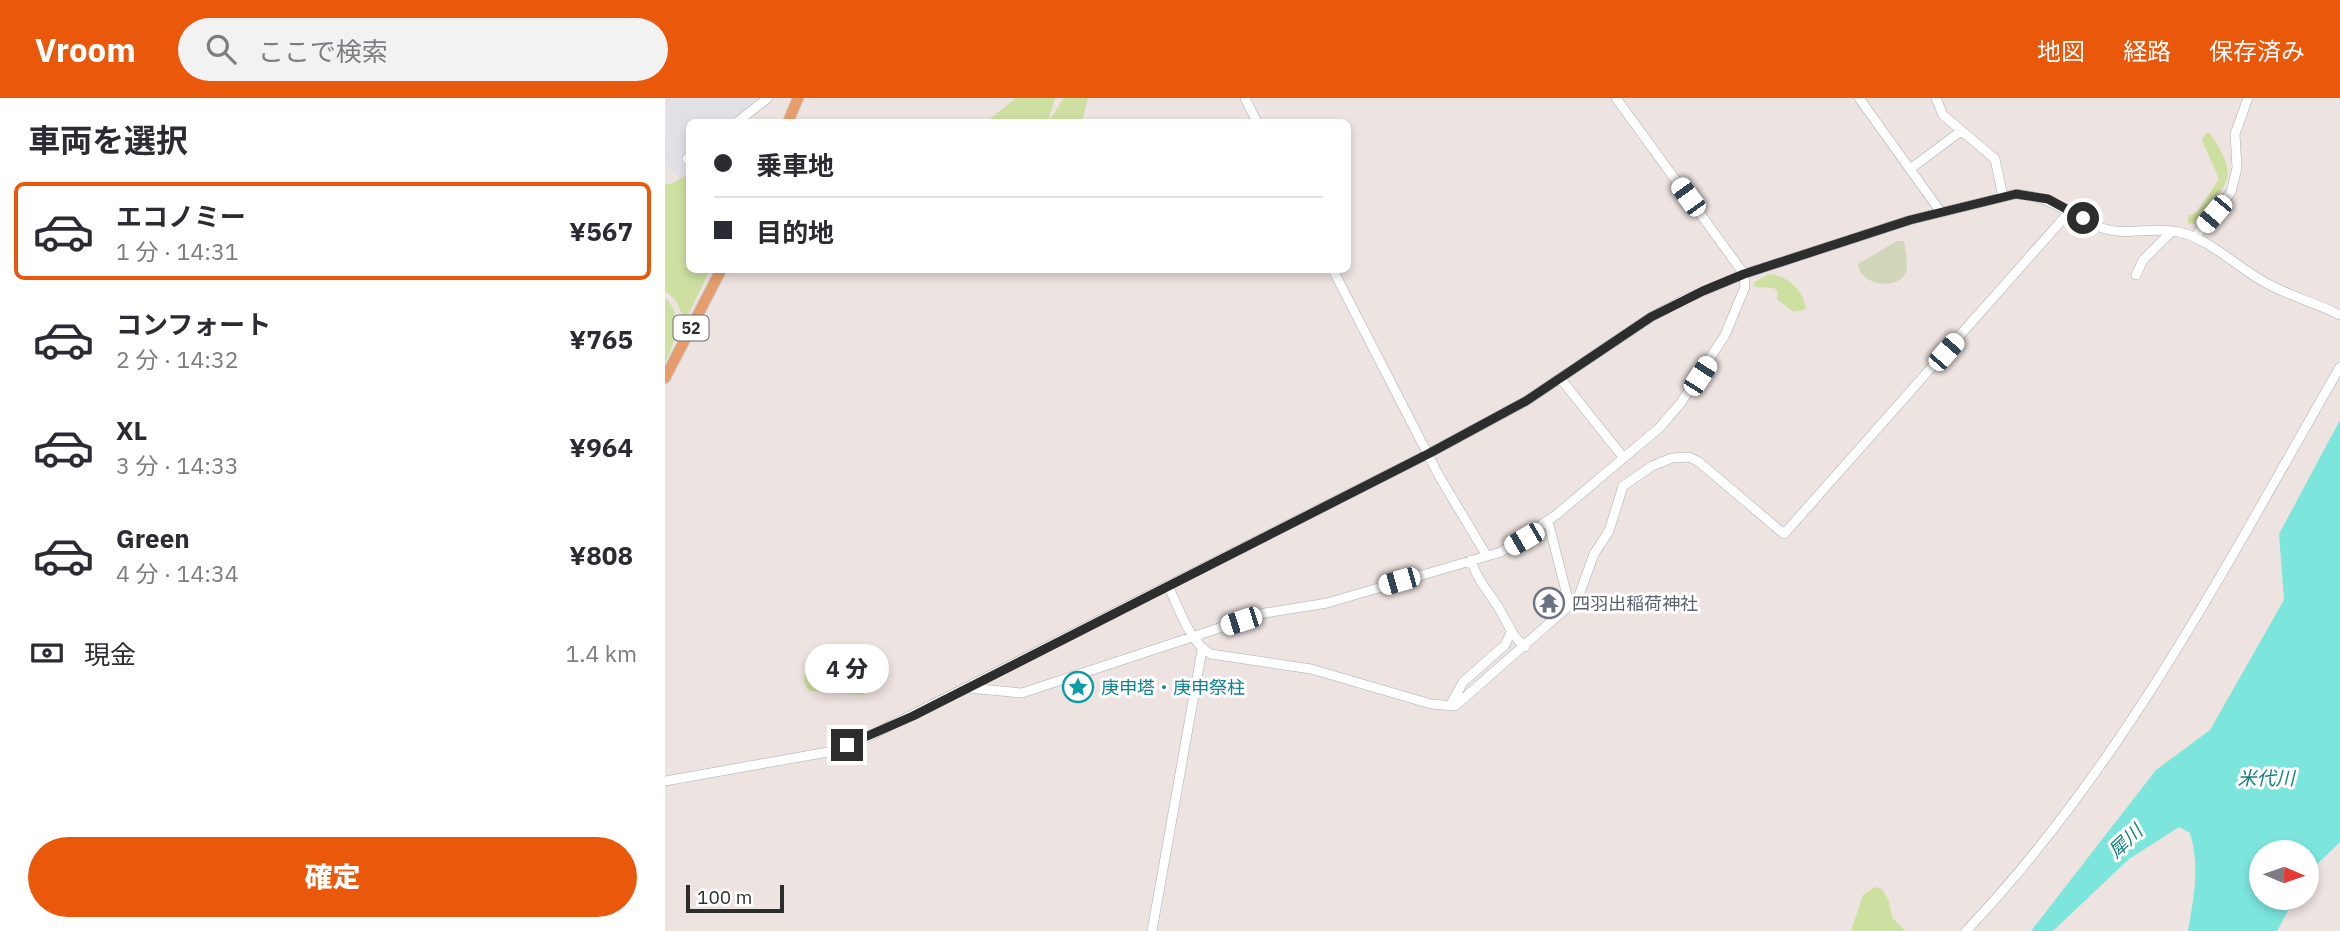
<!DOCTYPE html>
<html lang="ja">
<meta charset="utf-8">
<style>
:root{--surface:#fff;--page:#f2f2f3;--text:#2b2b33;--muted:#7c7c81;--line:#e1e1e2;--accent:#ea580c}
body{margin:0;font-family:"IBM Plex Sans","Noto Sans JP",sans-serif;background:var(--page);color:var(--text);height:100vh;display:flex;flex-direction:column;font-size:26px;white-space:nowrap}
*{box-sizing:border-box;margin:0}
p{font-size:23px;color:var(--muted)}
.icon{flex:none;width:38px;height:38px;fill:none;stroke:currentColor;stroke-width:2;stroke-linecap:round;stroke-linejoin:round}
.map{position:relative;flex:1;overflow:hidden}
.panel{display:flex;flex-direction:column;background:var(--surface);width:665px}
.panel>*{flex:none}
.hud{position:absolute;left:21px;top:21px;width:665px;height:154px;border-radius:10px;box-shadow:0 4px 10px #0003;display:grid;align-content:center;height:154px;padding:0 28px;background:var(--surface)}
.needle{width:46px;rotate:92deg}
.buttons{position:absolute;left:1584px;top:742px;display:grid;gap:14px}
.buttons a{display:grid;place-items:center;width:70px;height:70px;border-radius:50%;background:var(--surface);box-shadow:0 4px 10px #0003;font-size:35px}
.scale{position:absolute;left:21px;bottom:18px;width:98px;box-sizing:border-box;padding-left:7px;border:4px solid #2d2d2d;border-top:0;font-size:19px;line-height:24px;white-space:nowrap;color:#2d2d2d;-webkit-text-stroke:5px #fff;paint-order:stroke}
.end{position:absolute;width:32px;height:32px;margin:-16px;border:9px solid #2d2d2d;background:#fff;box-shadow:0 0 0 4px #fff}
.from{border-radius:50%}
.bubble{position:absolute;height:49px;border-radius:24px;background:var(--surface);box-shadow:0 4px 10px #0003;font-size:23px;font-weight:800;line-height:49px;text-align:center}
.car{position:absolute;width:21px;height:42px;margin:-21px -10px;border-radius:9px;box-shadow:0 0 5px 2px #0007;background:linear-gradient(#fff 24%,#345 0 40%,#fff 0 76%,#345 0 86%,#fff 0)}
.hud b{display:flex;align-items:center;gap:24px;height:66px;font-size:26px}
.hud b+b{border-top:2px solid var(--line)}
.hud i{width:18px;height:18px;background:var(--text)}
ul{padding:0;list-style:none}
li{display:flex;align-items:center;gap:21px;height:98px;margin:0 14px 10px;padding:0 14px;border:4px solid transparent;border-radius:10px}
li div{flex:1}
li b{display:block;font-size:26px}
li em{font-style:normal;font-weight:800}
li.active{border-color:var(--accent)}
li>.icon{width:63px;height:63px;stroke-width:1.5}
h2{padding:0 28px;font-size:32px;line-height:84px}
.pay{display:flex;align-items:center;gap:18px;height:77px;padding:0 28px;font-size:26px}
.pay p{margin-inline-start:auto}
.cta{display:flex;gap:14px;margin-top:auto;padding:14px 28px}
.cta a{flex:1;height:80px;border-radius:42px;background:var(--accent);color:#fff;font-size:28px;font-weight:800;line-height:80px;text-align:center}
header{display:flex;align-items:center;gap:42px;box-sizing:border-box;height:98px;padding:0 35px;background:var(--accent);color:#fff}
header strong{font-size:33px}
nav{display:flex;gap:38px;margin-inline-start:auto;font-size:24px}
.search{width:490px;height:63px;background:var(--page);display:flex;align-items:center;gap:18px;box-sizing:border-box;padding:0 24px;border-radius:38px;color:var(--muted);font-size:26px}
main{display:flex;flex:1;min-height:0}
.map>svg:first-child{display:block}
.industrial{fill:#e0e0e6}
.green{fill:#cddfa1}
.cemetery{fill:#d1d5b9}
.water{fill:#7ce6dc}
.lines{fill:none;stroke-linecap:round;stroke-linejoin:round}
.minor-casing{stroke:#a9afb4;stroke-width:10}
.major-casing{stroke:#c4c4c4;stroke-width:12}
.minor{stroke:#fff;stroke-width:9}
.major{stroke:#e79d6b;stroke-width:10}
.route{stroke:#2d2d2d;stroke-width:9}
.labels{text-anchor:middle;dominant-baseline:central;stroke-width:6;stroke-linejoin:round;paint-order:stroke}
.shield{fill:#fff;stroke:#6c6c6c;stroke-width:2}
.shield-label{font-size:16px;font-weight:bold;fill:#2d2d2d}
.worship-label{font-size:18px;fill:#5b616d;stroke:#fff;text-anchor:start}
.culture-label{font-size:18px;fill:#0d838f;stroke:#fff;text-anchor:start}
.water-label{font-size:19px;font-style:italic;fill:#17817f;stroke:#fff}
</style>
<header>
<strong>Vroom</strong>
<div class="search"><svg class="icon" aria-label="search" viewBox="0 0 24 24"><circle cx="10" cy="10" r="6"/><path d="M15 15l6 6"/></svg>ここで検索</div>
<nav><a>地図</a><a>経路</a><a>保存済み</a></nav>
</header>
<main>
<section class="panel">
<h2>車両を選択</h2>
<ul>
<li class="active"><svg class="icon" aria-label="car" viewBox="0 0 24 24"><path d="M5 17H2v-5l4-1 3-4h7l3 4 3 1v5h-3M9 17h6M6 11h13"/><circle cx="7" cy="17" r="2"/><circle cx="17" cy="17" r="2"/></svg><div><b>エコノミー</b><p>1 分 · 14:31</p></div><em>¥567</em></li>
<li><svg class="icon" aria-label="car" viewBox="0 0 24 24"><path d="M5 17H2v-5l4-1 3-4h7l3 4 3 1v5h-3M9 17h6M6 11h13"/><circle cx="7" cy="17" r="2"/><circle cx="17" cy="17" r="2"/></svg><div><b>コンフォート</b><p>2 分 · 14:32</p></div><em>¥765</em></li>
<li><svg class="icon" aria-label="car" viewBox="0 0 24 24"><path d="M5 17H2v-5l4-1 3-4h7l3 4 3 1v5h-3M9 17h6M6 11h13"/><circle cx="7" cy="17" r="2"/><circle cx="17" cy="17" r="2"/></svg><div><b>XL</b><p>3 分 · 14:33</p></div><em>¥964</em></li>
<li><svg class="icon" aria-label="car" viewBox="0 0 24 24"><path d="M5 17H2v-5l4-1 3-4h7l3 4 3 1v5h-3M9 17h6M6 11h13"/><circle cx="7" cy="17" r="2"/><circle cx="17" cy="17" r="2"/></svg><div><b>Green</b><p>4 分 · 14:34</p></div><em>¥808</em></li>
</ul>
<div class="pay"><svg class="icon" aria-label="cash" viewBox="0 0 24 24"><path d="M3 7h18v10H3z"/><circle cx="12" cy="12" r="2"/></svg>現金<p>1.4 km</p></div>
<div class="cta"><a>確定</a></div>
</section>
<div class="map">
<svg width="1675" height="833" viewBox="0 0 1675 833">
<rect width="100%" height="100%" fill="#ede3e0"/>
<path class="industrial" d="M1,0H108L79,24H24V75L16,80L0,68Z"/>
<path class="green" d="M351,0H390L383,24L399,0H423L417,24H321Z
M1541,35H1545C1576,81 1562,84 1533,122L1529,126L1523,125V118L1532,114L1554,81L1537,42Z
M24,76V172H43V176L23,217L18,218L10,201L0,193V86H6Z
M1104,176C1122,177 1139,193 1141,211L1129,214L1112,201L1113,194L1109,190L1090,189L1088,185Z
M0,199C20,221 10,241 0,266Z
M171,552H181L189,558L203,591L197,597L145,593C136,585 139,578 142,568Z
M1210,789L1217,791L1224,803L1227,819L1240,833H1186L1198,797Z"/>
<path class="cemetery" d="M1232,143H1239C1240,152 1245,171 1239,178C1226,193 1195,185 1193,166Z"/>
<path class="water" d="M1675,322V744L1642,776V754H1596V800H1630L1612,833H1523C1529,799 1535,768 1525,735L1514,729L1464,761L1388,833H1366L1491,672L1545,632L1619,502L1614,436Z"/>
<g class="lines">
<g class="minor-casing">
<path id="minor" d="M580,0L592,24
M1194,0L1275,113
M1271,0L1278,17L1330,61L1338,99
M72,24L103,0
M22,61L24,59
M1245,71L1296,33
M1530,139L1566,94L1572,70L1570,36L1583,0
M668,172L774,378L822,458
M1471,177L1478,162L1507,133
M895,280L958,359
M883,423L905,509
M806,462C812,481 821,491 832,507C842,523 845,536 860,549
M503,488C514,509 525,546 546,556L646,571L766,606L790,608L913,500L929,456L944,433L958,388L987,368L1007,360L1024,359L1034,364L1119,436L1405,113
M304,590L357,595L600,515L662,505L836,454L891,417L994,330L1015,306L1060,237L1080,189L1079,176L951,0
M785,608L798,584L840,547L845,536
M0,683L163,654L201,640L763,356L861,303L986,219L1018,202L1079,176L1245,122L1351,96C1392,99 1405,120 1440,131C1464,138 1489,128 1514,134C1545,141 1573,170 1601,185C1625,198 1651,205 1675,217
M487,833L537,552
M1301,833C1458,668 1562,465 1675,269"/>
</g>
<g class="major-casing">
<path id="major" d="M123,24L133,0
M0,280L56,172"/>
</g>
<use href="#minor" class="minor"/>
<use href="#major" class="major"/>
</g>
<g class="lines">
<path class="route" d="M182,647L248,618L763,356L861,303L986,219L1038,193L1079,176L1245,122L1351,96L1383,101L1418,120"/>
</g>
<defs>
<g id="temple-ring" transform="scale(1.575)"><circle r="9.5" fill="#fff" stroke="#6b7280" stroke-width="1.5"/><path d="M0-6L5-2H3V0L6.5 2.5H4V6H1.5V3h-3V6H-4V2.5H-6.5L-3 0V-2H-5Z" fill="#6b7280"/></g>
<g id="sight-ring" transform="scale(1.575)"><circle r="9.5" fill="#fff" stroke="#0f9aa8" stroke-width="1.5"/><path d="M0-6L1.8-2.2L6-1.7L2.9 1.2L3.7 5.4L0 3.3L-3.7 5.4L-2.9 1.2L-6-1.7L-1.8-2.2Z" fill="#0f9aa8"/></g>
</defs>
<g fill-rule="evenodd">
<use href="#temple-ring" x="884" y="505"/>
<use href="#sight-ring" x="413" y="589"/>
</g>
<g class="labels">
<rect class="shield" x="8.5" y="217.5" width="35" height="25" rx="5"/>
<g class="shield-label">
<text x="26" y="230">52</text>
</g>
<g class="worship-label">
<text x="907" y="505">四羽出稲荷神社</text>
</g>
<g class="culture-label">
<text x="436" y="589">庚申塔・庚申祭柱</text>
</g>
<g class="water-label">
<text x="1601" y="680">米代川</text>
<text transform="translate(1460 743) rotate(-43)">犀川</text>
</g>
</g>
</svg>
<div class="buttons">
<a><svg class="needle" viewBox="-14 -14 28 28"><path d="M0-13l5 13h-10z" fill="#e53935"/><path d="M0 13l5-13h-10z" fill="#7c7c81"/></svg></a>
</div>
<div class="scale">100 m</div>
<i class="end from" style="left:1418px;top:120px"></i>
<i class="end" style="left:182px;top:647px"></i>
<div class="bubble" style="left:140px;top:546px;width:84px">4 分</div>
<i class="car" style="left:1023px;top:99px;rotate:324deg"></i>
<i class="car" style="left:1549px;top:116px;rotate:220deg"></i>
<i class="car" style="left:1281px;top:254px;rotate:41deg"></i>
<i class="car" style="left:1035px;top:278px;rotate:33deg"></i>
<i class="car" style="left:859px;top:441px;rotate:240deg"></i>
<i class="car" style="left:734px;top:483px;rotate:254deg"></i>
<i class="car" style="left:576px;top:523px;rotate:252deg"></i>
<div class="hud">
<b><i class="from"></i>乗車地</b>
<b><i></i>目的地</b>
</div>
</div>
</main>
